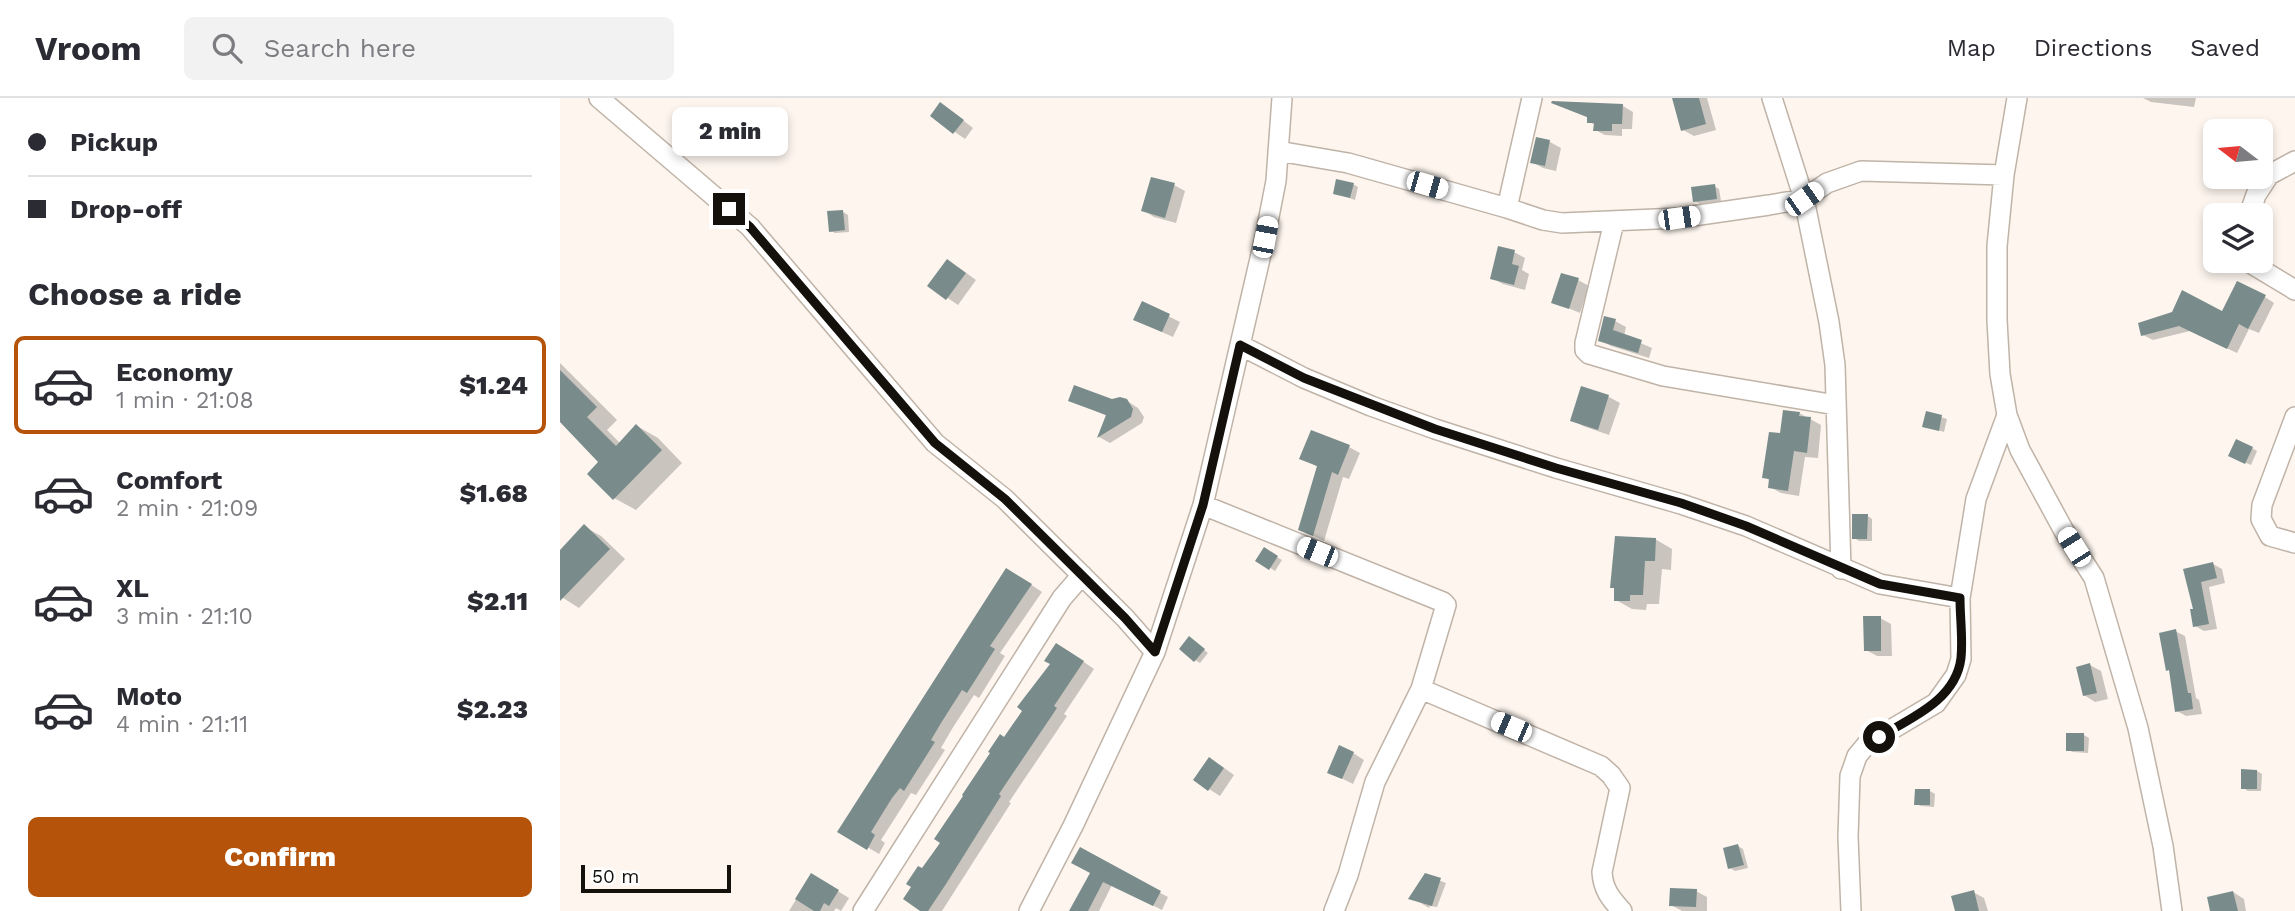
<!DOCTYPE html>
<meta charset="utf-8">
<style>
:root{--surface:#fff;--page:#f2f2f3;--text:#2b2b33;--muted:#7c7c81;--line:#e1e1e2;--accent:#b45309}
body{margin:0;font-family:"Work Sans",sans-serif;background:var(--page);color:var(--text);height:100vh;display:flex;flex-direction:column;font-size:26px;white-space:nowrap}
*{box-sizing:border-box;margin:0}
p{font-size:23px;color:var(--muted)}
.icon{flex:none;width:38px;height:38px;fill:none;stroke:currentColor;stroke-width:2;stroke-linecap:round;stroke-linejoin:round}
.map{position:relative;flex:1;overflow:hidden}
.details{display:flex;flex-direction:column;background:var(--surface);width:560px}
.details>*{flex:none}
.hud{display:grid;align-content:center;height:154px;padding:0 28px;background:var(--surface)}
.needle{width:46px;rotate:286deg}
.controls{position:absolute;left:1643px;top:21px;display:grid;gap:14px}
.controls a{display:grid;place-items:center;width:70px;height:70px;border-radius:10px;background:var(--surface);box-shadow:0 4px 10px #0003;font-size:35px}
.scale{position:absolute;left:21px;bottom:18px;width:150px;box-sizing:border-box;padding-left:7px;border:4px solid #14100c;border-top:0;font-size:19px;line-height:24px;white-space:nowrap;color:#14100c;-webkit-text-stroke:5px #fff;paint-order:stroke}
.end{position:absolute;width:32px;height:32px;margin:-16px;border:9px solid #14100c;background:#fff;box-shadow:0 0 0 4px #fff}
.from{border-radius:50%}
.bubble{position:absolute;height:49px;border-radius:10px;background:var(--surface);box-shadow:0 4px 10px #0003;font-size:23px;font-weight:800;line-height:49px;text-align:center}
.car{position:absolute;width:21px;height:42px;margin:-21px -10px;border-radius:9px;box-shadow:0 0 5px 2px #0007;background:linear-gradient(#fff 24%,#345 0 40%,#fff 0 76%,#345 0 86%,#fff 0)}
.hud b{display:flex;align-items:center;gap:24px;height:66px;font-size:26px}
.hud b+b{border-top:2px solid var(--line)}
.hud i{width:18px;height:18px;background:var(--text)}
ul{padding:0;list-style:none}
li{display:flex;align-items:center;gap:21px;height:98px;margin:0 14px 10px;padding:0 14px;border:4px solid transparent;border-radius:10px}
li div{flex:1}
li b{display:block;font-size:26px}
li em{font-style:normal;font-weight:800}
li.selected{border-color:var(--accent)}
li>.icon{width:63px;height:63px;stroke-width:1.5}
h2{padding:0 28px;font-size:32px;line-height:84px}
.button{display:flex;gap:14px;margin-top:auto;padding:14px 28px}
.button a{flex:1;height:80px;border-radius:10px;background:var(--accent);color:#fff;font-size:28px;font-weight:800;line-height:80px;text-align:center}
header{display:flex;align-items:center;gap:42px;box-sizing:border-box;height:98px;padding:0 35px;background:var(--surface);border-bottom:2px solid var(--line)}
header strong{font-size:33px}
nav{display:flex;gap:38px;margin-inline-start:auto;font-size:24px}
.search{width:490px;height:63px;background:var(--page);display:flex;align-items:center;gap:18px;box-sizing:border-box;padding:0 24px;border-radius:10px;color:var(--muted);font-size:26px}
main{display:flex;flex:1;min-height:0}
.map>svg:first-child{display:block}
.shadow{fill:#0003}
.building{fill:#798c8b}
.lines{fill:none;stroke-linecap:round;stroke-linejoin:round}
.street-casing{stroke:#c0b3a7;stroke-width:22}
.street{stroke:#fff;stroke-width:19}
.route{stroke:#14100c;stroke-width:9}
</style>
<header>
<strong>Vroom</strong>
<div class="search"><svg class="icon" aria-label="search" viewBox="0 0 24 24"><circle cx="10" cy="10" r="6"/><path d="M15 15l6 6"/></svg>Search here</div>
<nav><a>Map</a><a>Directions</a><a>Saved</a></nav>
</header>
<main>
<section class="details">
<div class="hud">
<b><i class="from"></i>Pickup</b>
<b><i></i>Drop-off</b>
</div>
<h2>Choose a ride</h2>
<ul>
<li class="selected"><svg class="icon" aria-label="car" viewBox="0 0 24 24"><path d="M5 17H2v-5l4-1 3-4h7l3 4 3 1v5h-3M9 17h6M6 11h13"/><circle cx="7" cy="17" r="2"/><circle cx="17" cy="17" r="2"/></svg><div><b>Economy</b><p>1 min · 21:08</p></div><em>$1.24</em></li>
<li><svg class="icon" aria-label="car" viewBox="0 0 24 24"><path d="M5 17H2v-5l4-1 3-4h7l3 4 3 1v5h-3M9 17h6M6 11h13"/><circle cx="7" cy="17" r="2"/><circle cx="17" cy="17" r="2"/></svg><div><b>Comfort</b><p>2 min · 21:09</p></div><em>$1.68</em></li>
<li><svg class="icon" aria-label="car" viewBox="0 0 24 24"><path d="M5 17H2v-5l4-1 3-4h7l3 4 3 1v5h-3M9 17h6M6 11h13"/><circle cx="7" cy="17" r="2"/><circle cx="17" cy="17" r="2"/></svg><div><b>XL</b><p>3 min · 21:10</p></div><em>$2.11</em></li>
<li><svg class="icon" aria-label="car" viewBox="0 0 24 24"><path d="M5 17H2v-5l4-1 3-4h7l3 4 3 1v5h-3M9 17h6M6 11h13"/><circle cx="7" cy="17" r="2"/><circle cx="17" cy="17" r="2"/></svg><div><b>Moto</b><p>4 min · 21:11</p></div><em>$2.23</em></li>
</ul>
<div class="button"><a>Confirm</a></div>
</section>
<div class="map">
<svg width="1735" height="813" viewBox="0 0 1735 813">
<rect width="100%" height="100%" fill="#fdf5ee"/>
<path class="shadow" d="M1114,0H1147L1156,32L1134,38L1123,32Z
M1583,0H1636L1634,9L1591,4Z
M994,5L1063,8L1073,14L1072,31H1062V38L1045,37L1035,32V27L1029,24V20Z
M391,13L413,30L405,41L372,18Z
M977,41L990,44L1001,50L996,73L983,70L972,64Z
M793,86L798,89L795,102L775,95Z
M614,87L625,93L616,125L594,119L583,112Z
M1154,88L1159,91L1161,103L1140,106L1135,103Z
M283,114L288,117L289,134L275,135L271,133Z
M954,154L965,160L962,172L969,176L965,192L943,186L932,180Z
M398,169L416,182L398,207L370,188Z
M1018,182L1029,188L1020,215L994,204Z
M1705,199L1714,205L1699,235L1689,231L1677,255L1630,233L1593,242L1583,237L1663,215Z
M582,205L620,224L613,239L586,227Z
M1055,223L1066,229L1064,238L1092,250L1089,260L1051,248L1040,242Z
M0,265L57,322L47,332L60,345L77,328L98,340L122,365L76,412L54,400L41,364L0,322Z
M1022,290L1049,299L1060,305L1049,337L1023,328L1012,322Z
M510,302L567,303L578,310L584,319L582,325L550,345L539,339L547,318Z
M1239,315L1261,327L1258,360L1245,359L1239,398L1221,395L1210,389L1211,383L1204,379L1222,337Z
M1367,315L1387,321L1384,334L1364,328Z
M789,349L800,355L789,381L783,379L764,443L740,431L758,369L742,360Z
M1692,350L1697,353L1691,367L1675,360Z
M1308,418L1312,421V443H1299L1294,440Z
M25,429L41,438L65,461L19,510L0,498V454Z
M1095,441L1112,451L1111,472L1102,471L1099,506H1087L1086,512L1072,511L1056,502V491L1052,489Z
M704,452L722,462L715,473L698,462Z
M1653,466L1662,471L1665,485L1649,489L1657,531L1644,533L1635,528V512L1625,472Z
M458,478L482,494L440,555L445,558L419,600L414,597L392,631L381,650L385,652L356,697L351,695L321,742L325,745L319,756L280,733Z
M1320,520L1331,526L1332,558H1317L1306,552Z
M1615,533L1625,538L1636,600L1639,602L1642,616L1626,618L1617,613L1611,573L1608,572Z
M634,543L648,555L640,565L635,562Z
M508,553L534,571L504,616L507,618L449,704L451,705L382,813H363V772L445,641Z
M1530,567L1541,573L1548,601L1535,604L1524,597Z
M1524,637L1529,640L1528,655L1513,654L1508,652Z
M793,655L804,662L793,686L769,674Z
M660,667L674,677L660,698L649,691Z
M1697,673L1702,676L1701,693H1688L1683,690Z
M1370,693L1375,696L1374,709L1361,708L1356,706Z
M1178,748L1183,751L1188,770L1175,773L1170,770Z
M520,752L608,799L602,812L552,787L539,813H520L532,775Z
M251,777L289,800L281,813L276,810L274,813H229Z
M865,777L886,785L877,809L870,808L869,810L851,799Z
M1136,793L1147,799V813H1122L1111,807Z
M1413,794L1424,800L1428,813H1397Z
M1673,794L1684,801L1686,813H1652Z"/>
<path class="building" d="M1112,0H1139L1146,26L1121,33Z
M992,3L1063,6L1062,26H1052V33H1033L1034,25H1027V19L991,5Z
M380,4L404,22L393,36L370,18Z
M976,39L990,42L985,68L970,65Z
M591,79L615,85L605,120L581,113Z
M776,81L794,85L790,100L773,96Z
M1155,86L1157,101L1133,104L1131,89Z
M283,112L285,132L269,134L267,113Z
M938,148L955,152L952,166L959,168L954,187L930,181Z
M387,161L406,175L386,202L367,188Z
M1001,175L1019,180L1009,211L991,205Z
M1677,183L1706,197L1688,231L1679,226L1667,251L1619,228L1581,238L1578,225L1612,214L1622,192L1662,213Z
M582,203L610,216L602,234L573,222Z
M1044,218L1056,221L1053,232L1082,242L1078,255L1038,243Z
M0,272L37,309L27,319L56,348L76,326L102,352L53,402L27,376L38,364L0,324Z
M514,287L552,301L560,299L567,301L573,311L571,319L537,340L546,317L508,303Z
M1021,288L1049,297L1038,332L1010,323Z
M1223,312L1240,314L1239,318L1251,319L1247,355L1234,353L1228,393L1208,390L1209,381L1202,380L1209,334L1220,335Z
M1366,313L1382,317L1379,333L1362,329Z
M751,332L790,347L778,377L772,374L753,438L738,432L757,368L739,361Z
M1676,341L1693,349L1685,366L1668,358Z
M1292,416H1308L1307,441H1292Z
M24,426L50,451L0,503V452Z
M1055,438L1096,440L1095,463H1085L1083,497H1070V503H1054V490H1050Z
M704,449L718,458L709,472L695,463Z
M1653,464L1657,480L1641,484L1649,526L1633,529L1630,511H1633L1623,471Z
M446,470L472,486L430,548L435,551L407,595L402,592L381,625L371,642L375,644L344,693L340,690L332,700L311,734L315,737L307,752L277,734Z
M1303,518H1321V553H1304Z
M1616,531L1628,595H1631L1633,611L1615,614L1609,572L1606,573L1599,535Z
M629,538L645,551L634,564L619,551Z
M496,545L524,563L494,608L497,610L439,696L441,698L386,786L368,813H360L343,801L351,789L346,786L358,768L362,770L380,745L374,741L403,698L402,697L430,655L428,654L440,636L444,639L462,613L457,609L490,566L484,563Z
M1530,565L1537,595L1523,598L1516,569Z
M1506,635H1524V653H1506Z
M779,647L794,654L782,681L767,675Z
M649,659L664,670L648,693L633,682Z
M1681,671L1697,672V691H1681Z
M1355,691H1370V707H1354Z
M1178,746L1184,767L1168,771L1163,750Z
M520,749L601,793L593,808L543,784L528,813H509L530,775L511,765Z
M251,775L279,792L269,808L264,805L260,813H254L235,801Z
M865,775L881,780L872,808L848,801Z
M1110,790L1137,791L1136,809L1109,808Z
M1414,792L1419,813H1395L1391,798Z
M1673,793L1678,813H1650L1647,799Z"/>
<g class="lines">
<g class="street-casing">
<path id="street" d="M39,0L190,129L375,345L445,401L565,520L595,554
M972,0L947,110L983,122L1002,125L1119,120L1209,107L1244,101L1267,85L1301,73L1444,77
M1212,0L1244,101L1269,224L1275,267L1281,471
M1457,0L1444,77L1437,148V222L1440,276L1447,317L1460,352L1504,433L1534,480L1578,630L1603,748L1612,813
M718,53L788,65L947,110
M1689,117L1696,97L1709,77L1735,63
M1054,124L1025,245V252L1029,256L1103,278L1276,307
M1687,163L1735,192
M680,247L744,280L811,308L875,331L996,370L1121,406L1186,428L1320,486L1400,500
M1735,319L1702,407L1701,421L1710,438L1735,445
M643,407L883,504L886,507L861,591L815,684L788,777L774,813
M861,591L1041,668L1051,677L1060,690L1042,774C1043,791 1050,800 1062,813
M303,813L502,500L522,477
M469,813L513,728L595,554L643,407L705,139L716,83L722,0
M1291,813L1288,739L1290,678L1297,658L1307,646L1376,605L1396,577L1401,561L1400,500L1416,401L1447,317"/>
</g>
<use href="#street" class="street"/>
</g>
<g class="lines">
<path class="route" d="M169,111L190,129L375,345L445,401L565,520L595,554L643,407L680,247L744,280L875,331L996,370L1121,405L1186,428L1320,486L1400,500C1400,520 1403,541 1401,560C1396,602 1351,620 1319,639"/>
</g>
</svg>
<div class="controls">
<a><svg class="needle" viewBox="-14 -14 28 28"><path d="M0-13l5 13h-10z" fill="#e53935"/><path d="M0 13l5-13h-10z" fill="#7c7c81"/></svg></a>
<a><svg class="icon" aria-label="layers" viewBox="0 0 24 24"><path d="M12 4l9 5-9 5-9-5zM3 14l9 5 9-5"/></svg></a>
</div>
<div class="scale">50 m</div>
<i class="end from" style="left:1319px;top:639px"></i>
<i class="end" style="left:169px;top:111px"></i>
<div class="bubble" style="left:112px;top:9px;width:116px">2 min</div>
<i class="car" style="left:867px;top:87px;rotate:106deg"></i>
<i class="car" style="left:1244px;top:101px;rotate:55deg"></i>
<i class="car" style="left:1119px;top:120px;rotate:82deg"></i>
<i class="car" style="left:705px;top:139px;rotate:11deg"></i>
<i class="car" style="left:1514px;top:449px;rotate:328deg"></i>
<i class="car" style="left:757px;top:454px;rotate:292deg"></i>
<i class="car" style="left:951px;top:629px;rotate:293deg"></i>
</div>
</main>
